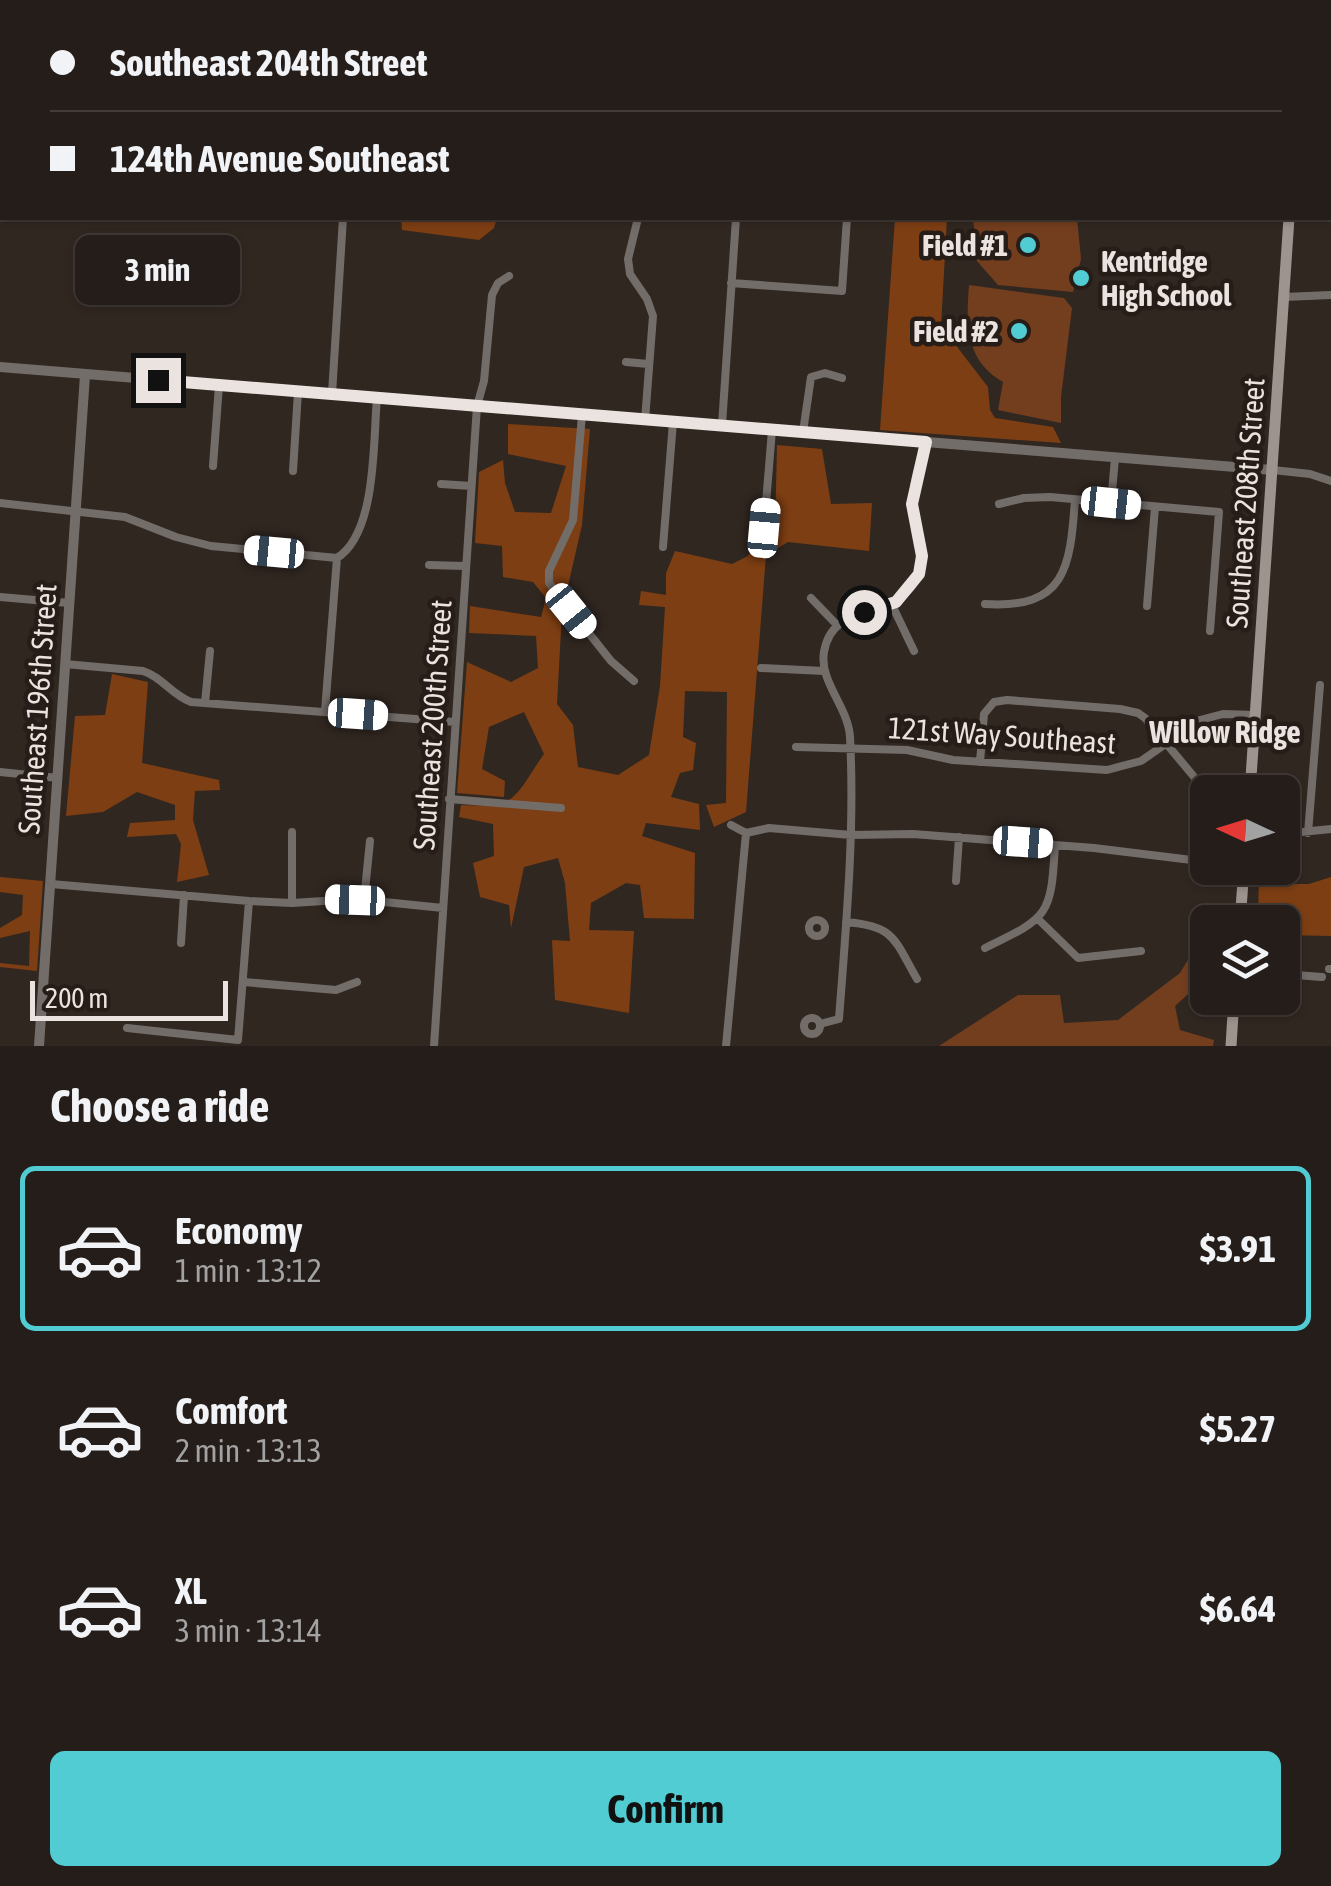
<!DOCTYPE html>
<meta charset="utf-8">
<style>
:root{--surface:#251d19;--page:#312a26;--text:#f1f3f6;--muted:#a3a2a2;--line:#423b38;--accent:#51ccd3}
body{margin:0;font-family:"Asap Condensed",sans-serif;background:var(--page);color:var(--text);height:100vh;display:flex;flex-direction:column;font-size:38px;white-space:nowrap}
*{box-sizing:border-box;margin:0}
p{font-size:32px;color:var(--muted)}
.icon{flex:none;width:55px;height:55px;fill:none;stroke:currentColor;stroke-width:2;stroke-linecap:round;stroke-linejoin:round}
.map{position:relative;height:1046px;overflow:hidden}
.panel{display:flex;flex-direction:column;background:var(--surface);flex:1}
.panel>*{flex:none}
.top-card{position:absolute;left:0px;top:0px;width:1332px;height:220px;box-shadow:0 2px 8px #0004,0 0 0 2px var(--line);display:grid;align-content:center;height:220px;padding:0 50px;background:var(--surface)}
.needle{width:65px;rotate:274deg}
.tools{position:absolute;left:1190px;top:775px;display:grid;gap:20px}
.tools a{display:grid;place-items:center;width:110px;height:110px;border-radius:15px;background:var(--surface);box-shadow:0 2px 8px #0004,0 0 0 2px var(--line);font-size:50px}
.scale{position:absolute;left:30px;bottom:25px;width:198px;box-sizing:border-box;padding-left:10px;border:5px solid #eae3df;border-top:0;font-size:28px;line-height:35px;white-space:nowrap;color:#eae3df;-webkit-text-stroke:8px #271d18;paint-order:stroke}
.end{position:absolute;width:45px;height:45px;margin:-22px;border:12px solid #eae3df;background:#111;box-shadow:0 0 0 5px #111}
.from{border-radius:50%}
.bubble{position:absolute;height:70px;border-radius:15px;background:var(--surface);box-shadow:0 2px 8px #0004,0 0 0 2px var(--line);font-size:32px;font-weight:700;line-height:70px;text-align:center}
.car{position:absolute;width:30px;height:60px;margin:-30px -15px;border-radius:12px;box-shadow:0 0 8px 2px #0007;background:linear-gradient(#fff 24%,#345 0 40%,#fff 0 76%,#345 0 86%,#fff 0)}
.top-card b{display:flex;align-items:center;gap:35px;height:95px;font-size:38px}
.top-card b+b{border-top:2px solid var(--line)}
.top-card i{width:25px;height:25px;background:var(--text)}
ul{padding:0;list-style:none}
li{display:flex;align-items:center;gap:30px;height:165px;margin:0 20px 15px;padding:0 30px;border:5px solid transparent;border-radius:15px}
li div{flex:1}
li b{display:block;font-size:38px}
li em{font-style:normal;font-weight:700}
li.current{border-color:var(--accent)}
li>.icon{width:90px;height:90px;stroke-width:1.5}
h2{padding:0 50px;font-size:45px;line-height:120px}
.primary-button{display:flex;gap:20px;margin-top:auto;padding:20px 50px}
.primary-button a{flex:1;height:115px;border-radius:15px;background:var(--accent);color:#111;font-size:40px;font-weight:700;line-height:115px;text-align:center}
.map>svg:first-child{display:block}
.green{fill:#733e1e}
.forest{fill:#7d3e13}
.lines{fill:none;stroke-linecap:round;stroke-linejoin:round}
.stream{stroke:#6d2f00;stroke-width:2.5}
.minor{stroke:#736d6a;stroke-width:8}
.tertiary{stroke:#736d6a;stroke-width:10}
.secondary{stroke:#9d948f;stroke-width:11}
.route{stroke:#eae3df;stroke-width:12}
.poi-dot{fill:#51ccd3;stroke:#271d18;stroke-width:4}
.labels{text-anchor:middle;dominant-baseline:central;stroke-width:9;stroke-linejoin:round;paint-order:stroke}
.poi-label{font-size:30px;font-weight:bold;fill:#eae3df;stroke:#271d18;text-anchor:end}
.street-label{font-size:30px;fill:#eae3df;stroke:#271d18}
.neighbourhood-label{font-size:32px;font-weight:bold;fill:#eae3df;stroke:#271d18}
</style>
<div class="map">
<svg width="1331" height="1046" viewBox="0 0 1331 1046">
<rect width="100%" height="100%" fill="#312721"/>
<path class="green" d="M973,218H1077L1081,259L1073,292L998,285L977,261Z
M969,285L1064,298L1072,308L1061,397V423L998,410L1003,382C965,360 966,324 969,285Z
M1193,951L1207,966V977L1175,1006L1180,1030L1214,1040L1213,1046H939L1018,995H1060L1064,1023L1118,1020L1180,973Z"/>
<path class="forest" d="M401,218H497L494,228L479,240L402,230Z
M895,218H947L941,326L988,387L990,410L995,418L1053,427L1061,443L880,430Z
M508,424L590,429L582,525L562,612L557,704L573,725L578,767L618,775L649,755L660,686L665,607L639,605L641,591L666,595V573L675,551L732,564L746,557L775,532L777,445L822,449L831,504L872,503L869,551L788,542L766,555L746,812L714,827L706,805L726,803L727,692L685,691L683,737L696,743L693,770L680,773L671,797L699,804L700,830L646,823L642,836L695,853L694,919L644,918L640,885L626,883L591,903L589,930L634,931L629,1013L555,1000L552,940L570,941L565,883L558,858L524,867L511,928L509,905L480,897L473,863L494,856L493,824L459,817L461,805C519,808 513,798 544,754L524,712L489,727L482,769L505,781L504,797L457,793L467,662L511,682L538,668L536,636L469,633L470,606L541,617L546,598L533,582L503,577L502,546L475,543L479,472L503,460L505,483L515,512L551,513L566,466L508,454Z
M112,674L148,682L142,763L219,780L220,790L195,791L193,820L209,875L177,882L181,844L176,834L127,837L130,823L175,820V805L137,792L103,812L66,816L75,716L105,715Z
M1284,866L1285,884H1309L1331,877V936L1283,935L1282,922H1258L1259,868Z
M0,877L43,881L37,971L0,967V963L29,966L30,931L0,938V928L22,915L23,895L0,892Z"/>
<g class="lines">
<path class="stream" d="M329,0L330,2
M231,2L232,0
M0,115L2,114"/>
<path class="minor" d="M590,1L602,0
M756,2L757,0
M1330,104H1331
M638,218L628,259L630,274L647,299L653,316L645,420
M731,283L842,291L847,218
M1284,297L1331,295
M626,362L648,364
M332,394L343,218
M582,415L573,520L549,571V583L611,661L634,681
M722,425L736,218
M803,432L811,377L825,373L842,378
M213,466L219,385
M1273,470L1310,474L1331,481
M293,471L298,392
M441,484L471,486
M0,503L125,517L176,537L211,546L337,558
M1111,503L1115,458
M999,504L1024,498L1050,497L1219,512L1210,631
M764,528L772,430
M663,547L673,422
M337,558C377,533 373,441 377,398
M429,565L465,566
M0,597L69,603
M811,598L837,625
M985,604C1066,609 1070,568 1075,500
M892,605L914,651
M1147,606L1155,507
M65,664L143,671C162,677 172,695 191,702L455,722
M761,668L824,671
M205,703L210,651
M325,711L337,558
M796,747L907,750L953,760L1107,770L1141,761L1200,720L1223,714L1255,715
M980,762L984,714L994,702L1007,700L1120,709L1138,713L1145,718L1195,778
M0,772L58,778
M449,799L561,808
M731,825L746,833L769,828L851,835L913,834L1094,848L1208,862
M1308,833L1320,685
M1282,834L1331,829
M956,881L959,837
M51,884L249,901L292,903L355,899L443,908
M364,900L370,841
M292,903V832
M1039,920L1078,958L1141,951
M809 928a8 8 0 1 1 16 0a8 8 0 1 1-16 0Z
M846,922C895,926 894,939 917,979
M181,943L184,895
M985,948C1049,917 1051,916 1055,845
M1329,969H1331
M1282,974L1322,977
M244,982L336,990L357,982
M804 1026a8 8 0 1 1 16 0a8 8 0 1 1-16 0Z
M820,1024L839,1019C846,926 855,831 850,737C848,706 819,682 824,652C832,601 892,620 915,582C931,555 913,529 913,501C913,481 920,461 926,441
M127,1028L238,1040L249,901
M434,1046L477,406L484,381L492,295L498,283L509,276
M726,1046L746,833"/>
<path class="tertiary" d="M0,367L1273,470
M39,1046L85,375"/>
<path class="secondary" d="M1304,2V0
M1250,792L1289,218
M1240,922L1244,868
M1231,1046L1234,998"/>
</g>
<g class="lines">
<path class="route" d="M158,380L926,442L912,504L922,556L919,574L896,602L864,612"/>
</g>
<g class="poi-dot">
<circle cx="1028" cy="245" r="10"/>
<circle cx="1081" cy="278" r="10"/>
<circle cx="1019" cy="331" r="10"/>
</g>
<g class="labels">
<g class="poi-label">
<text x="1008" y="245">Field #1</text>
<text x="1101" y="261" text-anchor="start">Kentridge<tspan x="1101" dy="34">High School</tspan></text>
<text x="999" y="331">Field #2</text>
</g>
<g class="street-label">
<text transform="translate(1245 503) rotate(-86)">Southeast 208th Street</text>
<text transform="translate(37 709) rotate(-86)">Southeast 196th Street</text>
<text transform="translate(432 725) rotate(-86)">Southeast 200th Street</text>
<text transform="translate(1002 735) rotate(4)">121st Way Southeast</text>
</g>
<g class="neighbourhood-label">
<text x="1225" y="731">Willow Ridge</text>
</g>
</g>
</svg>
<div class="tools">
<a><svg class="needle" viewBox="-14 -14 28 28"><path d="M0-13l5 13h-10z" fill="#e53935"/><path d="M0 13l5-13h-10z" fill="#a3a2a2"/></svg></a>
<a><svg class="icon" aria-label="layers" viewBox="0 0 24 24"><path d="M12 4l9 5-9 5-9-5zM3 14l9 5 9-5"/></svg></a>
</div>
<div class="scale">200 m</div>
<i class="end from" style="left:864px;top:612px"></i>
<i class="end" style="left:158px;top:380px"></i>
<div class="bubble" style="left:75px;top:235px;width:165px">3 min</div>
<i class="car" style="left:1111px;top:503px;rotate:96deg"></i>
<i class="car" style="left:764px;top:528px;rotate:5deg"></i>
<i class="car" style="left:274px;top:552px;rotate:275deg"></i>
<i class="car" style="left:571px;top:611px;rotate:141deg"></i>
<i class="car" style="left:358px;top:714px;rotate:94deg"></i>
<i class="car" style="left:1023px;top:842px;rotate:94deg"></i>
<i class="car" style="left:355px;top:900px;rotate:272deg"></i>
<div class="top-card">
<b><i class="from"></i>Southeast 204th Street</b>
<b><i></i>124th Avenue Southeast</b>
</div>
</div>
<section class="panel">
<h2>Choose a ride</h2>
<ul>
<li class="current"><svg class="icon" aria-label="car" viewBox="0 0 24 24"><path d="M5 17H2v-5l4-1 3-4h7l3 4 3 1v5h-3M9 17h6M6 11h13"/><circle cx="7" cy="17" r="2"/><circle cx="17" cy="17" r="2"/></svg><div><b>Economy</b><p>1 min · 13:12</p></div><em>$3.91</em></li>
<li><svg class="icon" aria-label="car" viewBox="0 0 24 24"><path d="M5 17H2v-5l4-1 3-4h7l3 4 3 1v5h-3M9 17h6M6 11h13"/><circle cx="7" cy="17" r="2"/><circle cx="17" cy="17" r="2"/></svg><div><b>Comfort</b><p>2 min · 13:13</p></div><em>$5.27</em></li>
<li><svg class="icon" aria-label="car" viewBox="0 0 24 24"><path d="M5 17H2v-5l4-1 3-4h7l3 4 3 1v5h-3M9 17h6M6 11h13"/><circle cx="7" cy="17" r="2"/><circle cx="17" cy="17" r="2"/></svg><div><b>XL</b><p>3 min · 13:14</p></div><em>$6.64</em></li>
</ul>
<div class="primary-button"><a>Confirm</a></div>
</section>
